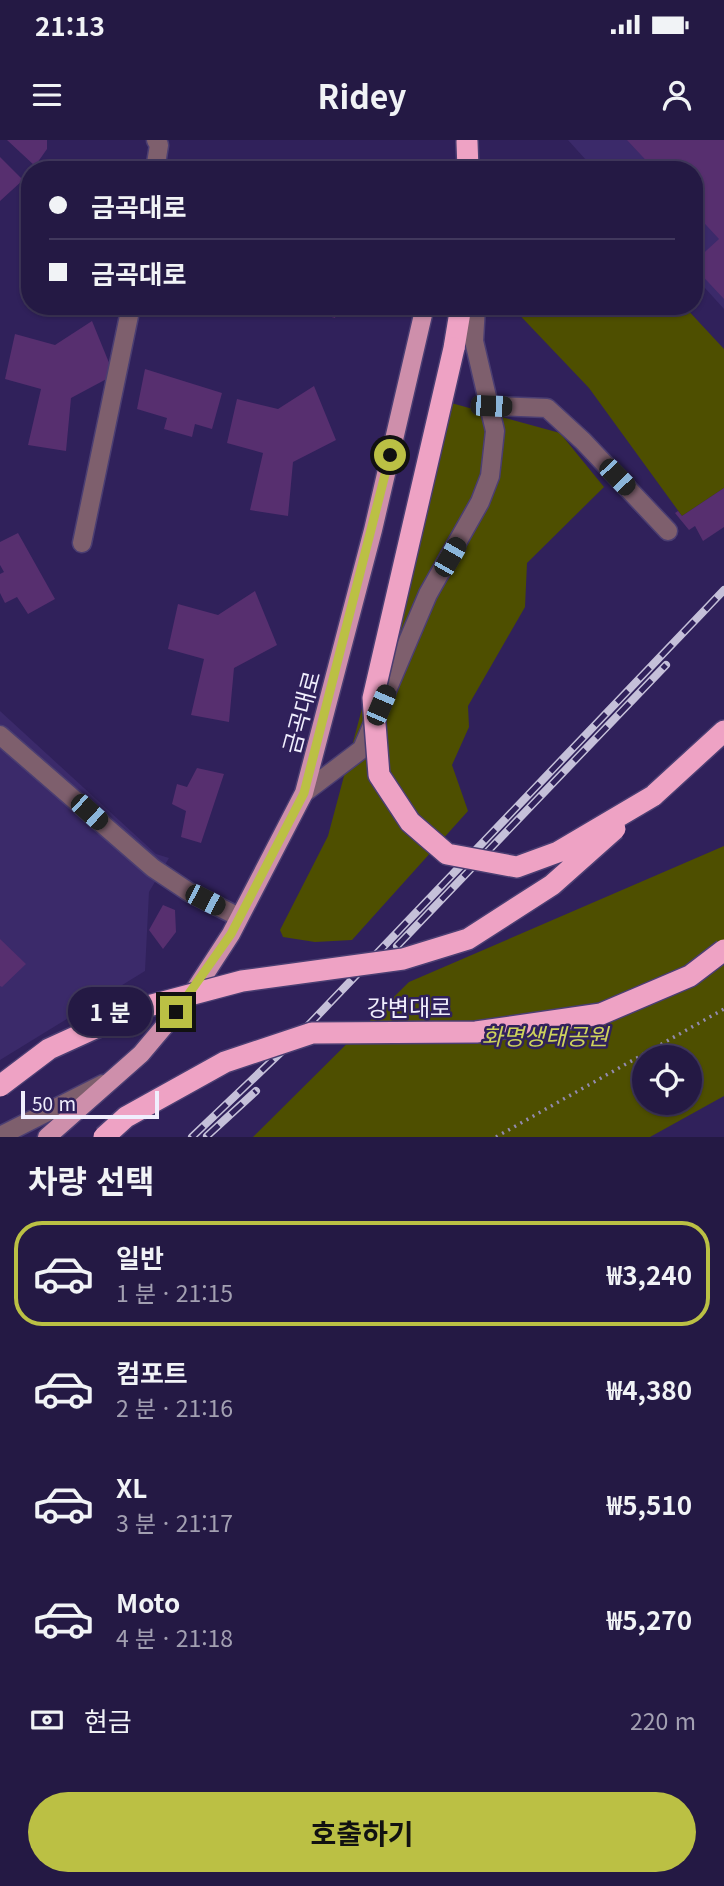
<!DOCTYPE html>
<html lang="ko">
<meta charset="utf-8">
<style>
:root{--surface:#241944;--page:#2c224b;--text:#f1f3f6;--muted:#a3a0b2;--line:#41385d;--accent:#bbc044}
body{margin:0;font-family:Georgia,"Noto Sans KR",serif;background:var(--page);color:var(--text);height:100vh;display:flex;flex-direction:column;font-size:26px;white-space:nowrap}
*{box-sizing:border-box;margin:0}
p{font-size:23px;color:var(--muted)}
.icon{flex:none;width:38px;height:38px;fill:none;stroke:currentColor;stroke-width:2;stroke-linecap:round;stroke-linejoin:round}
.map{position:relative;height:997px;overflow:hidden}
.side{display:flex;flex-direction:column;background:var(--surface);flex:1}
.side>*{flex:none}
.hud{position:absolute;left:21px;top:21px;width:682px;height:154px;border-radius:28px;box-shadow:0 2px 5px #0004,0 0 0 2px var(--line);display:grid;align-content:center;height:154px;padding:0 28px;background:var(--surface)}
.buttons{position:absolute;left:632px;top:905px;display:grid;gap:14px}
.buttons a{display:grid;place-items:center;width:70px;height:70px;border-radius:50%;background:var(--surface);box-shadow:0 2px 5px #0004,0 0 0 2px var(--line);font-size:35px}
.scale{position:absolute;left:21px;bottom:18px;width:138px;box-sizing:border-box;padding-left:7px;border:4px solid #f0eefd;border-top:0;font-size:19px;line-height:24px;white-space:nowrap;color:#f0eefd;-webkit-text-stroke:5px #30215b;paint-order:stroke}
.end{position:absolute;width:32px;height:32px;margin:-16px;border:9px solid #bbc044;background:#111;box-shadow:0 0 0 4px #111}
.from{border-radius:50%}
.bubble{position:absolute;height:49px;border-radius:24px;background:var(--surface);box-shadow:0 2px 5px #0004,0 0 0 2px var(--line);font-size:23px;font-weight:700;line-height:49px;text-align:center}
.car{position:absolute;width:21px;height:42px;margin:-21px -10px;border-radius:9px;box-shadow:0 0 5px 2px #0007;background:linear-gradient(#222 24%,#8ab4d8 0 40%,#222 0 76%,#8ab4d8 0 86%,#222 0)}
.hud b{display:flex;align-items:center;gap:24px;height:66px;font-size:26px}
.hud b+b{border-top:2px solid var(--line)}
.hud i{width:18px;height:18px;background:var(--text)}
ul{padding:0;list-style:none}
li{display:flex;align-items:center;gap:21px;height:105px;margin:0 14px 10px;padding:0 14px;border:4px solid transparent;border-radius:28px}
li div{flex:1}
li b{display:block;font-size:26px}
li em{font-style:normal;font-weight:700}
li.active{border-color:var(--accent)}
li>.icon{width:63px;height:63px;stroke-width:1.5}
h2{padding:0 28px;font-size:32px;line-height:84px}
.pay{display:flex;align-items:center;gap:18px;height:77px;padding:0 28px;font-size:26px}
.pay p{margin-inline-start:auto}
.action{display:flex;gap:14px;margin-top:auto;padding:14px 28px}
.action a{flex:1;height:80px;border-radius:42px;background:var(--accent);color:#111;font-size:28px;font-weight:700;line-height:80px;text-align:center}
.status{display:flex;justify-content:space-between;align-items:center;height:49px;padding:0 35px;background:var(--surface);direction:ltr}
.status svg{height:19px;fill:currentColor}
header{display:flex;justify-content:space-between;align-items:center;height:91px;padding:0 28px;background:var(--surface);font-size:32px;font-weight:700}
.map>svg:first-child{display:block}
.built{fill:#3b2a6a}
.green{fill:#4e4f00;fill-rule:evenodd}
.building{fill:#572f6f}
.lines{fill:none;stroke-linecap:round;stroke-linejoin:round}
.minor-casing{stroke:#4b3e72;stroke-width:21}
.major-casing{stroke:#4b3e72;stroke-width:21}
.highway-casing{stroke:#4b3e72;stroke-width:24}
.path{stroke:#938baf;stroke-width:3.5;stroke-dasharray:2 5;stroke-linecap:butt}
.minor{stroke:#7e5f6d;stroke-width:18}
.major{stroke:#ce8fab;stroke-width:18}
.highway{stroke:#eea2c4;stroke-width:21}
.rail-casing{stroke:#c5c0d9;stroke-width:8}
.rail{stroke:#30215b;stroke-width:5;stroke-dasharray:16;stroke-linecap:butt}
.highway-bridge-casing{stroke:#4b3e72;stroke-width:24;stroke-linecap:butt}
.highway-bridge{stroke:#eea2c4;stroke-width:21}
.route{stroke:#bbc044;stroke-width:9}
.labels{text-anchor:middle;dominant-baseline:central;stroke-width:5;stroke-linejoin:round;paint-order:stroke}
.street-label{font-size:23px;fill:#f0eefd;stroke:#30215b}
.park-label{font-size:23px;font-style:italic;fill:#ced35c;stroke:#30215b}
</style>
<div class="status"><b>21:13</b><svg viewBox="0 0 49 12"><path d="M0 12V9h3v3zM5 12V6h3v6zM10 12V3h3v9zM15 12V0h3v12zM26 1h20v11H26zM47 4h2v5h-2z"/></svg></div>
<header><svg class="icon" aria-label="menu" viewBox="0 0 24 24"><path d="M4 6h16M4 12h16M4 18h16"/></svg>Ridey<svg class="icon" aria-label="person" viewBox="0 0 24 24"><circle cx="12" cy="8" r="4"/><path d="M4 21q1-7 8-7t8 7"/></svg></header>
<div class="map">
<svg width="724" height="997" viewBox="0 0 724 997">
<rect width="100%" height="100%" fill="#30215b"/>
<path class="built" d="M568,0H724V169L695,137V30H595Z
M0,571L156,714L169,718L149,752L145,831L0,920Z"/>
<path class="green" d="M511,166H684L724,209V348L682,376L589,248Z
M444,261L560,293L604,347L527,423L525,467L468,566L469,587L452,625L468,671L352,800L315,802L283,797L280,790L328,696Z
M724,706V956L650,997H253L409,842ZM644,917H690V962H644Z"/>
<path class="building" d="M7,0H47V9L35,26Z
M627,0H724V159L695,128V121L719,99L695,73V30H655Z
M0,17L23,40L0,61Z
M295,166H338L335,178Z
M92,181L114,235L71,258L66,311L28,305L41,249L5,239L15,194L55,205Z
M145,229L222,253L212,289L195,284L192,297L164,289L167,278L137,269Z
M314,246L336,300L293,322L288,376L250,370L263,313L227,303L237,259L278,269Z
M724,348V387L703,401L695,386L689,390L675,373L678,371L682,376Z
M18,393L55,459L28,474L17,457L5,463L0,453V434L4,432L0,425V402Z
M255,451L277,505L234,528L229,582L191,575L204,519L168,509L178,464L218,475Z
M197,628L224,634L201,703L181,697L186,671L172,664L177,644L187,647Z
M163,765L175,770L176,792L163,809L149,790Z
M0,799L26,824L2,847L0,846Z"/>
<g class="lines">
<g class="minor-casing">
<path id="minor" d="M155,30L159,5L156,0
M491,266L547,268L583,301L668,391
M82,403L131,166
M0,595L153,728L189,752L239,777
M304,653L362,609L428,454L480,362L490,336L495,291L474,201L476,166
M0,996L103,944"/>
</g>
<g class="major-casing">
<path id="major" d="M47,997L141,914L194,851L231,794L304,653L373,390L425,166"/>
</g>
<g class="highway-casing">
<path id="highway" d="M467,2L468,30
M454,208L461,166
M653,656L724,591"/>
</g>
<path class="path" d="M496,997L724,869"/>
<use href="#minor" class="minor"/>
<use href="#major" class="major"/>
<use href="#highway" class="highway"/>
<g class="rail-casing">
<path id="rail" d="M397,806L666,525
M207,996L256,951
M192,997L300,894L724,450"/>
</g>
<use href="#rail" class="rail"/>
<g class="highway-bridge-casing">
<path id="highway-bridge" d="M454,208L373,558L379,635L410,682L447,714L517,727L558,712L653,656
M0,946L49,909L137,869L242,841L403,819L468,799L552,745L615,689
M104,997L126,977L225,922L312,893L476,892L601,874L690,836L724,810"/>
</g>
<use href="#highway-bridge" class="highway-bridge"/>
</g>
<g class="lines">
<path class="route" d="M176,872L231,794L304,653L390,315"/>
</g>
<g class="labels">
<g class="street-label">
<text transform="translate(300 572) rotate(-75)">금곡대로</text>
<text x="409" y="866">강변대로</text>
</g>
<g class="park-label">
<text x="545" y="895">화명생태공원</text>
</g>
</g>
</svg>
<div class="buttons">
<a><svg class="icon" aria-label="locate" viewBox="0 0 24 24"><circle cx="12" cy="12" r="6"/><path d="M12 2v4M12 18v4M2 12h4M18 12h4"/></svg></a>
</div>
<div class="scale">50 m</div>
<i class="end from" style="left:390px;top:315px"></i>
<i class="end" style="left:176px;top:872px"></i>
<div class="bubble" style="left:68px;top:847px;width:84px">1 분</div>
<i class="car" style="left:491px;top:266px;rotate:92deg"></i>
<i class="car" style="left:617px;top:337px;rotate:136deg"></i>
<i class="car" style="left:450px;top:417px;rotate:30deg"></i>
<i class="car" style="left:381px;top:565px;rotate:23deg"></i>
<i class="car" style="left:89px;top:672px;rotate:132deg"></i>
<i class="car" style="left:205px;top:760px;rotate:117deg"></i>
<div class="hud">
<b><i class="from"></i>금곡대로</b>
<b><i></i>금곡대로</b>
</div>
</div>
<section class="side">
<h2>차량 선택</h2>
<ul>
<li class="active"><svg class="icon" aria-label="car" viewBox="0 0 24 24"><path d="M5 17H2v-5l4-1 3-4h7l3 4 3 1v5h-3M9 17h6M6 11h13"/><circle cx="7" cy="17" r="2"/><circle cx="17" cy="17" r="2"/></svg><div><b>일반</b><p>1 분 · 21:15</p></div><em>₩3,240</em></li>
<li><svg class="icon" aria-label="car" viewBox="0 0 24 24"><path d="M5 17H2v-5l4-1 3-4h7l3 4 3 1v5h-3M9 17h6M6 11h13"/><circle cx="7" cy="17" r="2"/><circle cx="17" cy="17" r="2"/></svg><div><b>컴포트</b><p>2 분 · 21:16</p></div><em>₩4,380</em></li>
<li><svg class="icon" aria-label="car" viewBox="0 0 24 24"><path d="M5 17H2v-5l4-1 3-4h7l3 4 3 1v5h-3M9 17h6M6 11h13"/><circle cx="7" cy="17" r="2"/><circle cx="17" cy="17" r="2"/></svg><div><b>XL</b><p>3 분 · 21:17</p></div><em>₩5,510</em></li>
<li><svg class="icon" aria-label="car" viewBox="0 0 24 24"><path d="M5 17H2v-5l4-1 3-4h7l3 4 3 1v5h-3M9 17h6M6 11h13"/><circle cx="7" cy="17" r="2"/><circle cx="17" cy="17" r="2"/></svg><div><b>Moto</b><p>4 분 · 21:18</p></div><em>₩5,270</em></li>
</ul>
<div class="pay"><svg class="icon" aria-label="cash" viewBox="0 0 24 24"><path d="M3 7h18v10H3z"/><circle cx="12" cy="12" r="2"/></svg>현금<p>220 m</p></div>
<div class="action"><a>호출하기</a></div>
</section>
